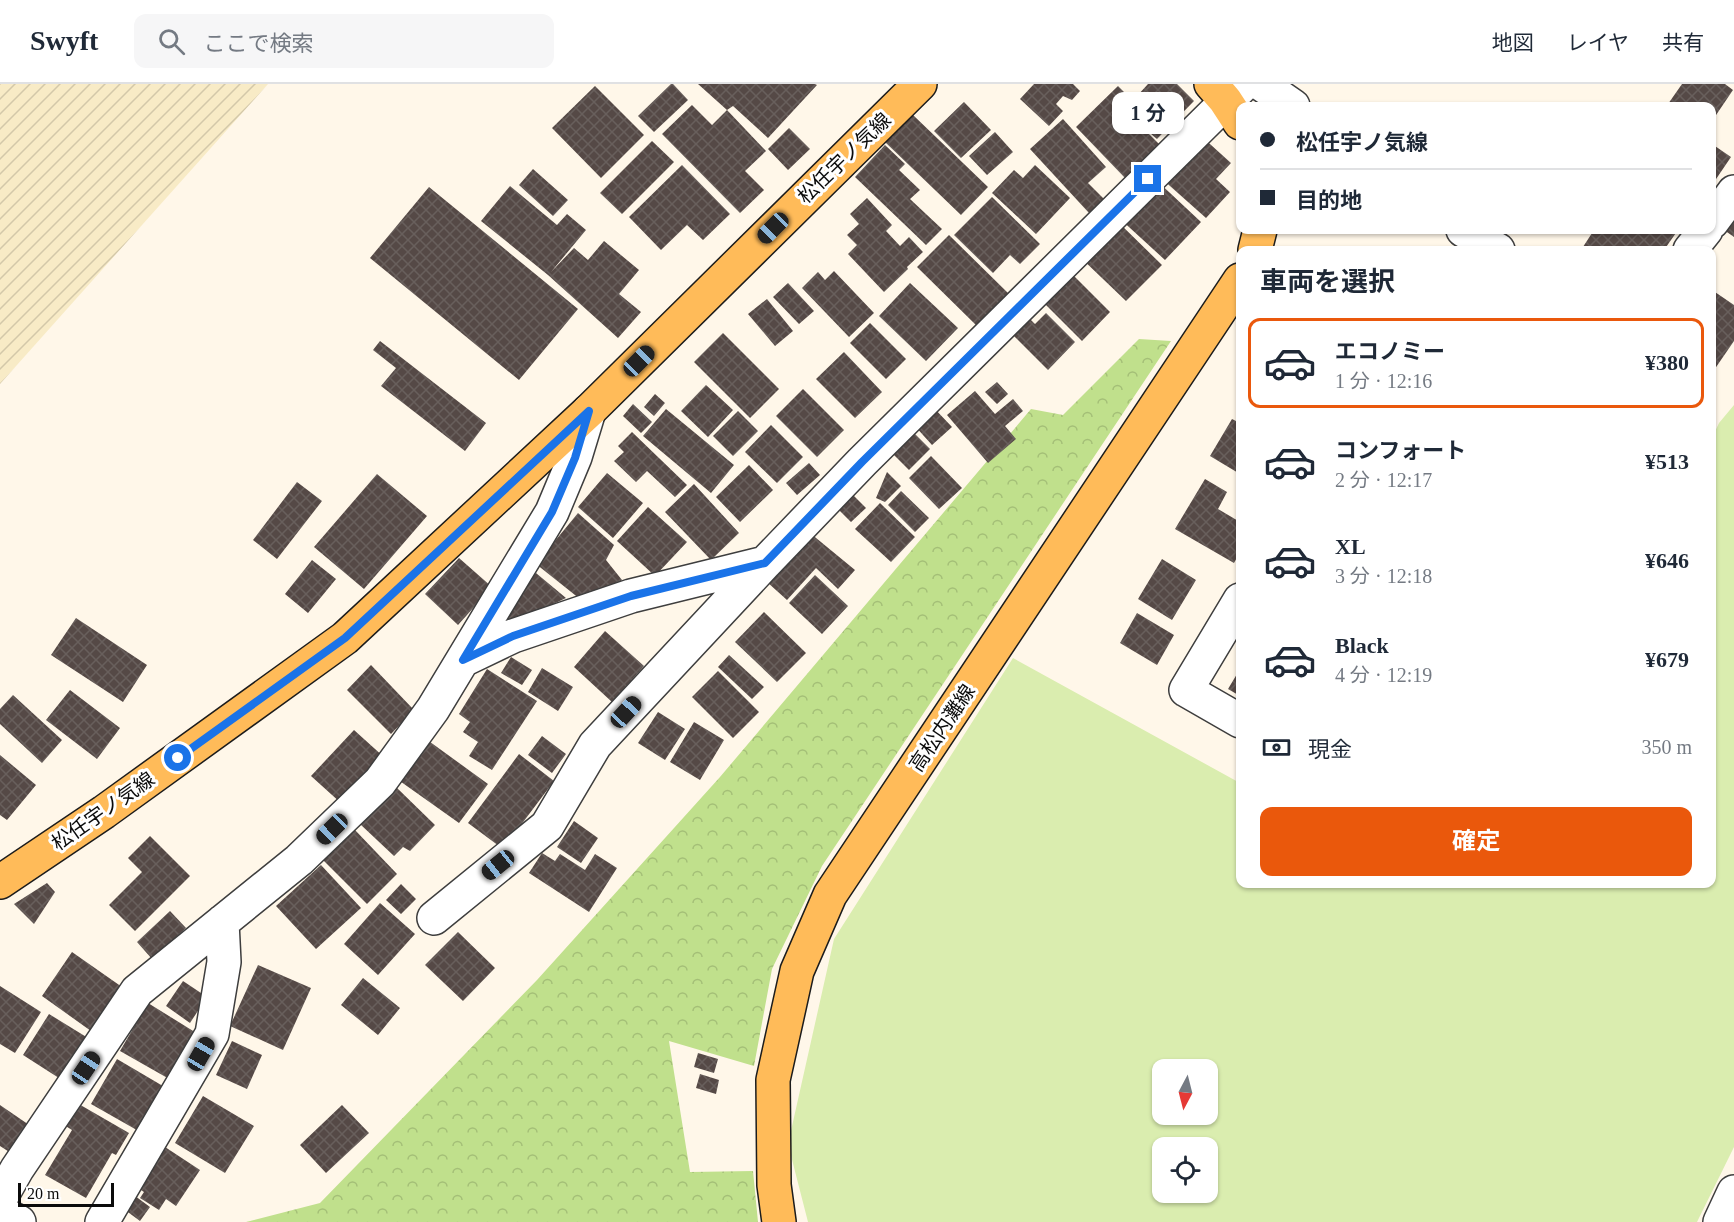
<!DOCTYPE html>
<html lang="ja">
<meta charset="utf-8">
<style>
:root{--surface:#fff;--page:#f6f6f7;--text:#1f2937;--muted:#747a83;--line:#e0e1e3;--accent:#ea580c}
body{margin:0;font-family:"Times New Roman","Noto Sans JP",serif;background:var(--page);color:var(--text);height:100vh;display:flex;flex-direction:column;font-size:22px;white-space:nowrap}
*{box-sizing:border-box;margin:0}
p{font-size:20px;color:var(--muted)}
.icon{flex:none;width:33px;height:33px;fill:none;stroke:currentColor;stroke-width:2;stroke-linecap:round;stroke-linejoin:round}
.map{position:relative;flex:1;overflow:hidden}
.panel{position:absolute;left:1236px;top:162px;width:480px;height:642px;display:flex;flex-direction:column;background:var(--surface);border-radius:12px;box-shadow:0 2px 4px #0004}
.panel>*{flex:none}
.banner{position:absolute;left:1236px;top:18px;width:480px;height:132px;border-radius:12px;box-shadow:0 2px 4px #0004;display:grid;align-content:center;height:132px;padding:0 24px;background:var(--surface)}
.needle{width:39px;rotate:187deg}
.buttons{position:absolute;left:1152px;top:975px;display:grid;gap:12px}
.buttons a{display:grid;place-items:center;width:66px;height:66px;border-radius:12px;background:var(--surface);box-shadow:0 2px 4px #0004;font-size:30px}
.scale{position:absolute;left:18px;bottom:15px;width:96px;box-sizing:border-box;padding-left:6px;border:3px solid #0b0b0b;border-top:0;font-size:16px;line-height:21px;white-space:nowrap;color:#0b0b0b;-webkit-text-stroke:4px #fff;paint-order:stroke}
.end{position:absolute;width:27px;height:27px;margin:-14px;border:8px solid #1a73e8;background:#fff;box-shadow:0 0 0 3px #fff}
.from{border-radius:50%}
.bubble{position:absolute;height:42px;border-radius:12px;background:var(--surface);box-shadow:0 2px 4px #0004;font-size:20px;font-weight:700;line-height:42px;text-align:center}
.car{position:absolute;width:18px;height:36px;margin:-18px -9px;border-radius:8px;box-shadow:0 0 4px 2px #0007;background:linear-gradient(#222 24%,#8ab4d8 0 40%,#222 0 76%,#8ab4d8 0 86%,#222 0)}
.banner b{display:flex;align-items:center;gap:21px;height:57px;font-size:22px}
.banner b+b{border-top:2px solid var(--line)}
.banner i{width:15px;height:15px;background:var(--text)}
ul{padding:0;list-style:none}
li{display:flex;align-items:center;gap:18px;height:90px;margin:0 12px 9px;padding:0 12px;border:3px solid transparent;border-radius:12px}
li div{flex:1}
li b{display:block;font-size:22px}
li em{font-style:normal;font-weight:700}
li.selected{border-color:var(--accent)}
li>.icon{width:54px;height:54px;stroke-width:1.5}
h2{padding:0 24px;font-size:27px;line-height:72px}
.pay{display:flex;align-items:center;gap:15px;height:66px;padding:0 24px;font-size:22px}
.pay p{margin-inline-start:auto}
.cta{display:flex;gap:12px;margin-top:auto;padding:12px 24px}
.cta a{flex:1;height:69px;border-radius:12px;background:var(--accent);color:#fff;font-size:24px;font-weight:700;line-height:69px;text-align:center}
header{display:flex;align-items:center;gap:36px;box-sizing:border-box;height:84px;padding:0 30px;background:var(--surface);border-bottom:2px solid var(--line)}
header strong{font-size:28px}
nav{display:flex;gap:33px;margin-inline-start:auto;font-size:21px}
.search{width:420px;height:54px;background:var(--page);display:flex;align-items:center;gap:15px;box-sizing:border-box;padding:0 21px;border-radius:12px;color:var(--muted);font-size:22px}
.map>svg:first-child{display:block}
.farmland{fill:url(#farmland-furrows)}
.grass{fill:#daedaf;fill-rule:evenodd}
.forest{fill:url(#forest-crowns)}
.building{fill:url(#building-cross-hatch)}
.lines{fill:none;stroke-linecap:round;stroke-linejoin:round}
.minor-casing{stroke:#3e3e3e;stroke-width:36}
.major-casing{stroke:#1c1c1c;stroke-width:36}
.minor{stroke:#fff;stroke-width:33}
.major{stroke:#ffbb59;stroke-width:33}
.route{stroke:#1a73e8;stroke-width:8}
.labels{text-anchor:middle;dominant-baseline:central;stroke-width:6;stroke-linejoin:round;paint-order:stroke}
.street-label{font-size:20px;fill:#0b0b0b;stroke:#fff}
</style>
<header>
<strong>Swyft</strong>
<div class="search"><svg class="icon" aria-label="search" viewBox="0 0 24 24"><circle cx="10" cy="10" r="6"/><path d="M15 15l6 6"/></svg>ここで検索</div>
<nav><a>地図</a><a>レイヤ</a><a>共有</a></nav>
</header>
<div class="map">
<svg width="1734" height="1138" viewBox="0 0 1734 1138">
<defs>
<pattern id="farmland-furrows" width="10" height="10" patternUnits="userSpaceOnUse" patternTransform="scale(1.5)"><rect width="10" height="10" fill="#f8ebc6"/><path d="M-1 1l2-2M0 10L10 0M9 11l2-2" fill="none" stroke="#d3c8a9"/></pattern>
<pattern id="forest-crowns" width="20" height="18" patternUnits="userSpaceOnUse" patternTransform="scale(1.5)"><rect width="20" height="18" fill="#c0e08c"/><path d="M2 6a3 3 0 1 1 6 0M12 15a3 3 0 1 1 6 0" fill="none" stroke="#a4bf77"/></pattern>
<pattern id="building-cross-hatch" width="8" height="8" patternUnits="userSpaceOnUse" patternTransform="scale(1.5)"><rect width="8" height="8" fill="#554946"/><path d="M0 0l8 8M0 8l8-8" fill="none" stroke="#685f5c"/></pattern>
</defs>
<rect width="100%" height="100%" fill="#fff7e9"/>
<path class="farmland" d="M0,0H268L0,300Z"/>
<path class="grass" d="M1734,321V1063L1697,1138H808L788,1060L834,855L1013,574L1240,699V800H1712V354L1719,339ZM1162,986H1208V1030H1162ZM1162,1064H1208V1108H1162Z"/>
<path class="forest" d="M1139,255L1171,257L822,782L772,885L754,982L669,957L690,1088L753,1087L758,1138H246L320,1119L537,896L720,693L1031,325L1063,331Z"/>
<path class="building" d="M671,0H673L688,16L654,48L638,32Z
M698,0H815L817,1L768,54L733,22L727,26Z
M1034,0H1073L1080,7L1072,16L1063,12L1056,20L1063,27L1049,42L1020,15Z
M1148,0H1177L1194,17L1157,55L1150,49L1158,40L1146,29L1150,24L1137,12Z
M1682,0H1725L1733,6L1712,37V22H1671L1668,20Z
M595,2L644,51L601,94L552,44Z
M1118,2L1142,26L1136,37L1160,61L1126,95L1076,43Z
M964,18L991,46L961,74L934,47Z
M692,21L712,41L727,26L766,67L745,87L764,106L740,129L662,50Z
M913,31L988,103L961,131L885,58Z
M1063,35L1106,83L1088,99L1104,115L1089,129L1030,65Z
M789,44L810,65L788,86L768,65Z
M995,48L1013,68L987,91L969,72Z
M1200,51L1231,79L1216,95L1230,108L1206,134L1161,94Z
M652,57L674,78L622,130L600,109Z
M1712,60L1731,73L1712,101Z
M885,61L905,80L899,86L920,106L910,115L942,145L926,161L855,93Z
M682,81L730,130L703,156L687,141L661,166L629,133Z
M1035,81L1070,114L1036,150L992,109L1014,86L1023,94Z
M533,85L568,116L553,132L519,101Z
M1154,94L1201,138L1165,176L1118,133Z
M510,102L557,141L567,130L586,146L551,188L574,164L588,176L604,157L639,186L619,210L641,228L618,254L548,191L481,137Z
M429,103L578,225L519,296L370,174Z
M992,113L1040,160L1020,180L1010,171L993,189L954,151Z
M867,114L892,141L886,147L900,162L909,153L923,168L907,183L908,185L884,208L848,170L857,161L847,151L859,140L850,130Z
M1734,132V153L1724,146Z
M1115,135L1162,181L1126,217L1079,172Z
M1594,146H1678L1664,166H1581Z
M949,151L1009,210L977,242L917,183Z
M834,187L874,229L849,253L802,204L818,188L825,196Z
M1074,192L1110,228L1082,257L1045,220Z
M788,199L814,227L799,240L773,213Z
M910,199L958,244L926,277L879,232Z
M1712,206L1734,221V257L1712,289Z
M767,215L793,247L775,262L748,230Z
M1046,229L1075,258L1048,286L1012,250L1029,234L1035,240Z
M870,239L906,275L886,295L850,259Z
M723,249L779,305L750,334L694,278Z
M380,257L486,339L465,367L381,302L396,284L373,266Z
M844,268L882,308L855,334L816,295Z
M997,298L1008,310L997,320L985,308Z
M706,301L733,326L708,353L681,327Z
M803,305L844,346L817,373L776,332Z
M975,307L995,330L1013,315L1023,327L1005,342L1016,355L988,379L947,331Z
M655,310L665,319L654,332L644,323Z
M633,320L652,338L641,349L623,332Z
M933,323L952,343L932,361L914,341Z
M666,325L734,381L711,409L643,352Z
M738,327L758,347L733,372L713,352Z
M1232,335L1240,339V390L1210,372Z
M771,341L803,373L777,399L745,368Z
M912,347L930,365L909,386L891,368Z
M632,348L687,401L675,413L647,387L636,398L614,377L624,368L618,362Z
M931,372L962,404L939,425L909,394Z
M809,379L820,391L797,411L786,399Z
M749,381L773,406L740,438L716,413Z
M887,388L901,402L885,418L876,414Z
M607,389L643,419L613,454L578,423Z
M377,390L427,432L364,505L314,463Z
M1205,395L1227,408L1218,425L1240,438V468L1234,479L1175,445Z
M297,398L322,417L277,475L253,456Z
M694,400L739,449L711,476L665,428Z
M849,407L866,424L851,438L834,421Z
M901,407L929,434L915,448L888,421Z
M880,419L915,453L891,478L855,445Z
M648,423L687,458L655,492L617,457Z
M578,429L614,461L606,476L622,496L601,514L585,519L536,480Z
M810,449L855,486L838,505L816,484L787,516L767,498Z
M459,474L492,503L458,541L425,510Z
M1162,475L1196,496L1172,536L1138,515Z
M312,476L336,495L308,529L285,510Z
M536,489L566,514L511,540L501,532Z
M815,491L848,522L822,550L789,519Z
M764,528L806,569L777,598L735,558Z
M1137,529L1174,551L1157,581L1120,559Z
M76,534L147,581L123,618L51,571Z
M605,547L644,582L612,618L574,583Z
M729,571L764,603L752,615L718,583Z
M511,573L532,586L522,601L501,589Z
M371,581L414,626L391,650L347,606Z
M542,584L573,603L558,627L528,608Z
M487,585L537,617L492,686L469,672L478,658L463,648L470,638L459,630Z
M1240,585V612L1228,605Z
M718,587L759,628L733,654L692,613Z
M70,606L120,644L97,675L46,636Z
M13,611L62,656L42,679L0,640V625Z
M658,628L685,645L665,676L638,659Z
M694,638L724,656L700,696L670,678Z
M354,646L385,674L342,720L311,692Z
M542,652L566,670L552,689L528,671Z
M426,655L488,700L459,739L397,695Z
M519,670L554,697L503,765L468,739Z
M0,671L36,701L7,736L0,731Z
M396,703L435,741L410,767L403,763L394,772L360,740Z
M574,737L598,754L581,779L557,763Z
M355,746L397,790L367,820L323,776Z
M150,752L190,792L135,847L109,821L142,788L128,774Z
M542,769L555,777L560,770L585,786L595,770L617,784L589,828L529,789Z
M321,781L361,824L316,865L276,822Z
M47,799L55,808L34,840L14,820Z
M401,800L416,815L401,830L386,816Z
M380,819L415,850L378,891L344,860Z
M170,827L186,844L152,875L137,858Z
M458,848L495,884L463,917L425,881Z
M72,868L122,903L91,947L42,912Z
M258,881L311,904L283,966L230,942Z
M363,894L400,924L378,951L341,921Z
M183,897L207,913L190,939L166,922Z
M0,902L41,928L15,969L0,960Z
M148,919L198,950L171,996L120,967Z
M49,930L88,954L62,996L23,971Z
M232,957L262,971L247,1005L216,991Z
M698,969L718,975L714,989L694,983Z
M117,975L168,1005L142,1049L91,1020Z
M700,990L719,996L716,1010L696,1004Z
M203,1012L254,1042L225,1089L175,1059Z
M77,1019L129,1049L116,1071L112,1069L86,1114L45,1091L72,1046L64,1041Z
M0,1021L35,1045L17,1073L0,1062Z
M342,1021L369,1049L326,1089L300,1061Z
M165,1063L200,1086L176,1122L166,1115L159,1126L140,1114L144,1108L133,1101L149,1086Z
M131,1109L150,1123L140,1137L121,1123Z"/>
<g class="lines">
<g class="minor-casing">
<path id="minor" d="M1261,0L1293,22
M1712,138L1734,108
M1463,146L1498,166
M1690,166L1706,146
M1240,516L1186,606L1240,637
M463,576L513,552L631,512L765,479L862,378L1244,0
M434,834L547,742L595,661L765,479
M0,1115L17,1085L137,907L299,776L380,698L433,625L552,428L575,373L589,327
M0,1128L19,1138
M102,1138L212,950L224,878L222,838
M1720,1138L1734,1108"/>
</g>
<g class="major-casing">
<path id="major" d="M1211,0L1225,16L1240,39
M1255,166L1260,146
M0,798L104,728L345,554L589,327L920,0
M779,1138L774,1101L773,996L797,887L830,811L1240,196"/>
</g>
<use href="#minor" class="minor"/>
<use href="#major" class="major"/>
</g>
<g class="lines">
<path class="route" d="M178,674L345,554L589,327L575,374L552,428L463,576L513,552L631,512L765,479L862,378L1148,95"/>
</g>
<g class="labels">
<g class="street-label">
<text transform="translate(844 74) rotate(-44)">松任宇ノ気線</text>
<text transform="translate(942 644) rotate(-56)">高松内灘線</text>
<text transform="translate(103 727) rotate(-35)">松任宇ノ気線</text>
</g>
</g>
</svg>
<div class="buttons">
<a><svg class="needle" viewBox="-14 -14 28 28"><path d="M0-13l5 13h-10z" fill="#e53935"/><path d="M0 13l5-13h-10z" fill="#747a83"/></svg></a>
<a><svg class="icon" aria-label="locate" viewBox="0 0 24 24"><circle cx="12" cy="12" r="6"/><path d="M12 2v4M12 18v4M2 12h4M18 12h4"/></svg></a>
</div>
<div class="scale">20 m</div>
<i class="end from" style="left:178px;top:674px"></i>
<i class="end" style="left:1148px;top:95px"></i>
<div class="bubble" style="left:1112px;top:8px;width:72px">1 分</div>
<i class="car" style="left:773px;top:144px;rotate:225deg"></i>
<i class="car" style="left:639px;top:277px;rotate:45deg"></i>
<i class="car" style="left:626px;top:628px;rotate:43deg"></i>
<i class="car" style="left:332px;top:745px;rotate:226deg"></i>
<i class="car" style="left:498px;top:781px;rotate:231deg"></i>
<i class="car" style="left:201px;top:970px;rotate:30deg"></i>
<i class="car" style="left:86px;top:984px;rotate:34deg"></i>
<div class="banner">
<b><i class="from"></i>松任宇ノ気線</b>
<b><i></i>目的地</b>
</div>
<section class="panel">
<h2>車両を選択</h2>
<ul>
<li class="selected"><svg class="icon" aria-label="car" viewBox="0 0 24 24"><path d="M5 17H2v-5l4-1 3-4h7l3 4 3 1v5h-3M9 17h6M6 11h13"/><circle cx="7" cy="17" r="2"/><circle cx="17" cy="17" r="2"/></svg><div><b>エコノミー</b><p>1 分 · 12:16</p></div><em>¥380</em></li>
<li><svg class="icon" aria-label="car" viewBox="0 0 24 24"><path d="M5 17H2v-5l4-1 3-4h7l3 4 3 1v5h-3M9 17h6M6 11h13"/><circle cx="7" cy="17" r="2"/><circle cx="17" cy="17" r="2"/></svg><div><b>コンフォート</b><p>2 分 · 12:17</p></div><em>¥513</em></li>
<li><svg class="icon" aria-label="car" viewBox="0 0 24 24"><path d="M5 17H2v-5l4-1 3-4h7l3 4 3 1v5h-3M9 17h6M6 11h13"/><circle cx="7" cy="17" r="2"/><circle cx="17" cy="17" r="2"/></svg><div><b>XL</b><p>3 分 · 12:18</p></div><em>¥646</em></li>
<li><svg class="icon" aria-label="car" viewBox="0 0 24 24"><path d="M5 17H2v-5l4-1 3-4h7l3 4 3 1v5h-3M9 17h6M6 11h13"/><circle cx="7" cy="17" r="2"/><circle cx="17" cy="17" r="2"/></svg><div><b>Black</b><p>4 分 · 12:19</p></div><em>¥679</em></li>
</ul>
<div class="pay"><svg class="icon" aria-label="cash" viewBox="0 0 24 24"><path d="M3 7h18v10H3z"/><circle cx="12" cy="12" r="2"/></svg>現金<p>350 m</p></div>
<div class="cta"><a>確定</a></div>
</section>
</div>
